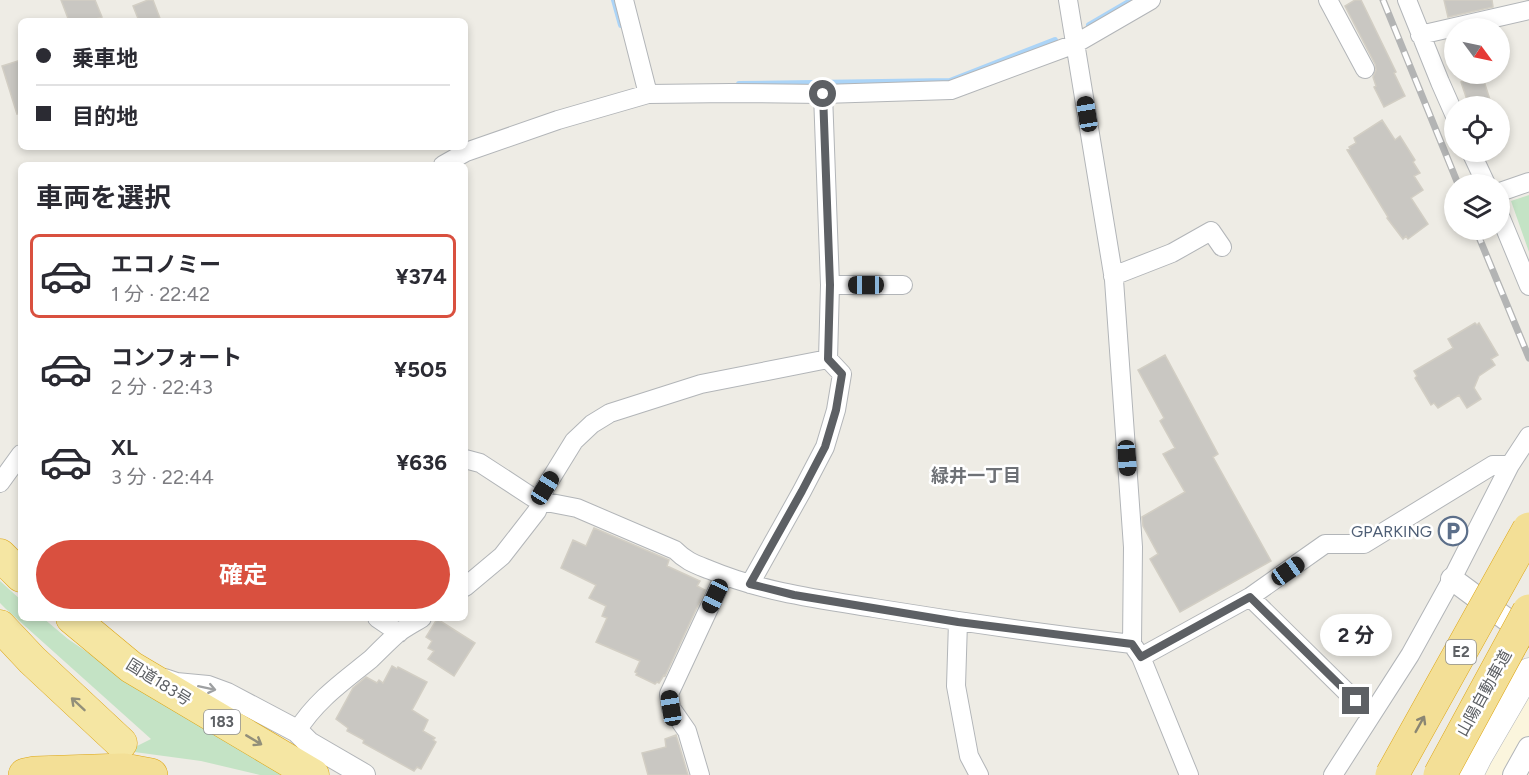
<!DOCTYPE html>
<html lang="ja">
<meta charset="utf-8">
<style>
:root{--surface:#fff;--page:#f2f2f3;--text:#2b2b33;--muted:#7c7c81;--line:#e1e1e2;--accent:#d9503f}
body{margin:0;font-family:Figtree,"Noto Sans JP",sans-serif;background:var(--page);color:var(--text);height:100vh;display:flex;flex-direction:column;font-size:22px;white-space:nowrap}
*{box-sizing:border-box;margin:0}
p{font-size:20px;color:var(--muted)}
.icon{flex:none;width:33px;height:33px;fill:none;stroke:currentColor;stroke-width:2;stroke-linecap:round;stroke-linejoin:round}
.map{position:relative;flex:1;overflow:hidden}
.sheet{position:absolute;left:18px;top:162px;width:450px;height:459px;display:flex;flex-direction:column;background:var(--surface);border-radius:9px;box-shadow:0 3px 9px #0003}
.sheet>*{flex:none}
.guide{position:absolute;left:18px;top:18px;width:450px;height:132px;border-radius:9px;box-shadow:0 3px 9px #0003;display:grid;align-content:center;height:132px;padding:0 18px;background:var(--surface)}
.needle{width:39px;rotate:123deg}
.tools{position:absolute;left:1444px;top:18px;display:grid;gap:12px}
.tools a{display:grid;place-items:center;width:66px;height:66px;border-radius:50%;background:var(--surface);box-shadow:0 3px 9px #0003;font-size:30px}
.end{position:absolute;width:27px;height:27px;margin:-14px;border:8px solid #5d6064;background:#fff;box-shadow:0 0 0 3px #fff}
.from{border-radius:50%}
.bubble{position:absolute;height:42px;border-radius:21px;background:var(--surface);box-shadow:0 3px 9px #0003;font-size:20px;font-weight:700;line-height:42px;text-align:center}
.car{position:absolute;width:18px;height:36px;margin:-18px -9px;border-radius:8px;box-shadow:0 0 4px 2px #0007;background:linear-gradient(#222 24%,#8ab4d8 0 40%,#222 0 76%,#8ab4d8 0 86%,#222 0)}
.guide b{display:flex;align-items:center;gap:21px;height:57px;font-size:22px}
.guide b+b{border-top:2px solid var(--line)}
.guide i{width:15px;height:15px;background:var(--text)}
ul{padding:0;list-style:none}
li{display:flex;align-items:center;gap:18px;height:84px;margin:0 12px 9px;padding:0 6px;border:3px solid transparent;border-radius:9px}
li div{flex:1}
li b{display:block;font-size:22px}
li em{font-style:normal;font-weight:700}
li.active{border-color:var(--accent)}
li>.icon{width:54px;height:54px;stroke-width:1.5}
h2{padding:0 18px;font-size:27px;line-height:72px}
.cta{display:flex;gap:12px;margin-top:auto;padding:12px 18px}
.cta a{flex:1;height:69px;border-radius:36px;background:var(--accent);color:#fff;font-size:24px;font-weight:700;line-height:69px;text-align:center}
.map>svg:first-child{display:block}
.commercial{fill:#fbf5dd}
.green{fill:#c4e3c5}
.lines{fill:none;stroke-linecap:round;stroke-linejoin:round}
.stream{stroke:#abd4f7;stroke-width:6}
.building{fill:#c9c7c2;stroke:#d2cec4;stroke-width:1.5}
.minor-casing{stroke:#b2b5b8;stroke-width:20}
.tertiary-casing{stroke:#b2b5b8;stroke-width:24}
.secondary-casing{stroke:#b1b4b8;stroke-width:27}
.trunk-casing{stroke:#dda615;stroke-width:33}
.motorway-casing{stroke:#dda615;stroke-width:34}
.minor{stroke:#fff;stroke-width:18}
.tertiary{stroke:#fff;stroke-width:22}
.secondary{stroke:#fff;stroke-width:26}
.trunk{stroke:#f5e6a3;stroke-width:32}
.motorway{stroke:#f3df96;stroke-width:33}
.rail-casing{stroke:#b3b4b4;stroke-width:7}
.rail{stroke:#fff;stroke-width:4.5;stroke-dasharray:14;stroke-linecap:butt}
.motorway-bridge-casing{stroke:#dda615;stroke-width:34;stroke-linecap:butt}
.motorway-bridge{stroke:#f3df96;stroke-width:33}
.oneway{stroke:#9ea0a2}
.oneway2{stroke:#928f7a}
.oneway3{stroke:#8a8673}
.route{stroke:#5d6064;stroke-width:8}
.labels{text-anchor:middle;dominant-baseline:central;stroke-width:5;stroke-linejoin:round;paint-order:stroke}
.shield{fill:#fff;stroke:#8e9092;stroke-width:1.5}
.shield-label{font-size:15px;font-weight:bold;fill:#5d6064}
.service-label{font-size:16px;fill:#4e5e75;stroke:#fff;text-anchor:end}
.street-label{font-size:16px;fill:#5d6064;stroke:#fff}
.neighbourhood-label{font-size:18px;font-weight:bold;fill:#6e7176;stroke:#fff}
</style>
<div class="map">
<svg width="1529" height="775" viewBox="0 0 1529 775">
<rect width="100%" height="100%" fill="#eeece5"/>
<path class="commercial" d="M1529,658V775H1467Z"/>
<path class="green" d="M1529,195V252L1511,201Z
M0,581L21,600V618H43L68,639L144,691L292,775H260L201,761L127,751L151,739L6,609L0,603Z"/>
<g class="lines">
<path class="stream" d="M614,0L621,25
M1089,25L1132,0
M739,84L950,81L1055,40"/>
</g>
<path class="building" d="M61,0H95L102,17L90,21H69Z
M148,0H153L161,21H139L133,6Z
M1355,0H1361L1396,72L1394,73L1405,96L1384,107L1374,87L1376,86L1373,77L1376,70L1375,64L1345,6Z
M1444,0H1492L1493,7L1448,17Z
M21,60V113L17,114L2,66Z
M1482,75L1492,106H1469L1461,82Z
M1382,120L1395,140L1400,136L1415,160L1413,162L1420,173L1414,176L1423,190L1411,198L1428,224L1408,239L1406,236L1403,239L1387,218L1388,217L1347,150L1350,149L1349,147L1356,143L1354,138Z
M1475,323L1477,325L1479,323L1498,355L1491,359L1495,365L1479,376L1474,388L1481,399L1467,408L1459,395L1438,408L1434,403L1431,405L1415,378L1417,376L1414,371L1453,348L1448,339Z
M1165,355L1218,454L1213,457L1271,561L1180,612L1150,559L1158,554L1143,526L1142,517L1185,492L1163,454L1175,448L1160,421L1164,418L1138,370Z
M594,528L669,560L667,566L700,581L697,586L705,590L665,676L664,675L659,683L657,682L655,684L636,675L637,673L635,672L640,661L596,642L607,618L602,616L606,606L589,598L596,585L561,568L573,540L586,546Z
M437,619L475,643L454,676L428,659L434,651L428,648L432,641L426,637Z
M392,666L397,669L398,667L427,682L412,710L428,720L423,731L435,738L433,740L436,742L421,769L417,767L414,771L363,743L364,740L347,731L348,728L336,719L353,688L366,677L377,683L379,680L383,683Z
M676,735L688,775H648L642,753L666,747L665,739Z"/>
<g class="lines">
<g class="minor-casing">
<path id="minor" d="M624,0L648,94
M1068,0L1114,280L1133,547L1132,644L1141,657L1189,775
M1328,0L1365,69
M1407,0L1440,82L1455,116
M1420,35L1529,10
M823,94L830,285L828,359
M1471,152L1486,184
M443,165L466,152L558,120L648,94L731,93L823,94L951,90L1075,44L1151,0
M1500,192L1529,182
M1500,216L1529,286
M1113,276L1172,253L1211,231L1222,247
M830,285H903
M465,459L480,463L532,497L541,501L577,508L675,550C687,562 695,564 710,570C763,592 818,599 874,608C960,622 1046,634 1132,644
M0,483L21,454
M465,587L502,556L537,511L545,488L574,441L592,424L610,413L701,384L828,359L842,374L836,410L825,447L802,491L750,584
M1250,597L1371,716
M377,618L399,633
M958,622L956,686L969,756L979,775
M1141,657L1250,597L1325,544H1364L1493,465H1510
M297,731C316,700 344,681 371,659C380,650 389,641 398,633C406,627 414,623 422,618
M700,775L687,731L671,708L669,694L724,576
M1333,775L1410,655L1452,579L1510,465L1529,436"/>
</g>
<g class="tertiary-casing">
<path id="tertiary" d="M1452,579L1529,636
M164,680L176,684L208,687L227,694L297,731L309,743L364,775
M1514,775L1529,748"/>
</g>
<g class="secondary-casing">
<path id="secondary" d="M1470,775L1479,757L1529,671"/>
</g>
<g class="trunk-casing">
<path id="trunk" d="M0,555L21,576
M72,618L131,667L313,775
M0,626L32,660L121,743"/>
</g>
<g class="motorway-casing">
<path id="motorway" d="M25,775L35,773L124,770L151,775"/>
</g>
<use href="#minor" class="minor"/>
<use href="#tertiary" class="tertiary"/>
<use href="#secondary" class="secondary"/>
<use href="#trunk" class="trunk"/>
<use href="#motorway" class="motorway"/>
<g class="rail-casing">
<path id="rail" d="M1383,0L1458,184
M1476,230L1529,358"/>
</g>
<use href="#rail" class="rail"/>
<g class="motorway-bridge-casing">
<path id="motorway-bridge" d="M1392,775L1529,529
M1440,775L1529,611"/>
</g>
<use href="#motorway-bridge" class="motorway-bridge"/>
</g>
<defs><path id="oneway-shaft" d="M-6 0H5M1.5-3L5.5 0L1.5 3" fill="none" stroke-width="1.6" stroke-linecap="round" stroke-linejoin="round" transform="scale(1.5)"/></defs>
<use class="oneway" href="#oneway-shaft" transform="translate(207 688) rotate(12)"/>
<g class="oneway2">
<use href="#oneway-shaft" transform="translate(78 704) rotate(-137)"/>
<use href="#oneway-shaft" transform="translate(254 740) rotate(31)"/>
</g>
<use class="oneway3" href="#oneway-shaft" transform="translate(1420 724) rotate(-61)"/>
<g class="lines">
<path class="route" d="M823,94L830,285L828,359L842,374L836,410L825,447L802,491L750,584L794,595L958,622L1132,644L1141,657L1250,597L1356,701"/>
</g>
<defs>
<g id="parking-ring" transform="scale(1.5)"><circle r="9.5" fill="#fff" stroke="#5c6f8a" stroke-width="1.5"/><path d="M-3.5-5.5H1a3.5 3.5 0 0 1 0 7H-1V5.5H-3.5ZM-1-3.4V-.6H.8a1.4 1.4 0 0 0 0-2.8Z" fill="#5c6f8a"/></g>
</defs>
<g fill-rule="evenodd">
<use href="#parking-ring" x="1453" y="531"/>
</g>
<g class="labels">
<g class="shield">
<rect x="1446" y="640" width="30" height="24" rx="4.5"/>
<rect x="204" y="710" width="36" height="24" rx="4.5"/>
</g>
<g class="shield-label">
<text x="1461" y="652">E2</text>
<text x="222" y="722">183</text>
</g>
<g class="service-label">
<text x="1432" y="531">GPARKING</text>
</g>
<g class="street-label">
<text transform="translate(159 682) rotate(32)">国道183号</text>
<text transform="translate(1484 693) rotate(-61)">山陽自動車道</text>
</g>
<g class="neighbourhood-label">
<text x="976" y="476">緑井一丁目</text>
</g>
</g>
</svg>
<div class="tools">
<a><svg class="needle" viewBox="-14 -14 28 28"><path d="M0-13l5 13h-10z" fill="#e53935"/><path d="M0 13l5-13h-10z" fill="#7c7c81"/></svg></a>
<a><svg class="icon" aria-label="locate" viewBox="0 0 24 24"><circle cx="12" cy="12" r="6"/><path d="M12 2v4M12 18v4M2 12h4M18 12h4"/></svg></a>
<a><svg class="icon" aria-label="layers" viewBox="0 0 24 24"><path d="M12 4l9 5-9 5-9-5zM3 14l9 5 9-5"/></svg></a>
</div>
<i class="end from" style="left:823px;top:94px"></i>
<i class="end" style="left:1356px;top:701px"></i>
<div class="bubble" style="left:1320px;top:614px;width:72px">2 分</div>
<i class="car" style="left:1087px;top:114px;rotate:351deg"></i>
<i class="car" style="left:866px;top:285px;rotate:270deg"></i>
<i class="car" style="left:1127px;top:458px;rotate:176deg"></i>
<i class="car" style="left:545px;top:488px;rotate:32deg"></i>
<i class="car" style="left:1288px;top:571px;rotate:55deg"></i>
<i class="car" style="left:715px;top:596px;rotate:205deg"></i>
<i class="car" style="left:671px;top:708px;rotate:351deg"></i>
<div class="guide">
<b><i class="from"></i>乗車地</b>
<b><i></i>目的地</b>
</div>
<section class="sheet">
<h2>車両を選択</h2>
<ul>
<li class="active"><svg class="icon" aria-label="car" viewBox="0 0 24 24"><path d="M5 17H2v-5l4-1 3-4h7l3 4 3 1v5h-3M9 17h6M6 11h13"/><circle cx="7" cy="17" r="2"/><circle cx="17" cy="17" r="2"/></svg><div><b>エコノミー</b><p>1 分 · 22:42</p></div><em>¥374</em></li>
<li><svg class="icon" aria-label="car" viewBox="0 0 24 24"><path d="M5 17H2v-5l4-1 3-4h7l3 4 3 1v5h-3M9 17h6M6 11h13"/><circle cx="7" cy="17" r="2"/><circle cx="17" cy="17" r="2"/></svg><div><b>コンフォート</b><p>2 分 · 22:43</p></div><em>¥505</em></li>
<li><svg class="icon" aria-label="car" viewBox="0 0 24 24"><path d="M5 17H2v-5l4-1 3-4h7l3 4 3 1v5h-3M9 17h6M6 11h13"/><circle cx="7" cy="17" r="2"/><circle cx="17" cy="17" r="2"/></svg><div><b>XL</b><p>3 分 · 22:44</p></div><em>¥636</em></li>
</ul>
<div class="cta"><a>確定</a></div>
</section>
</div>
